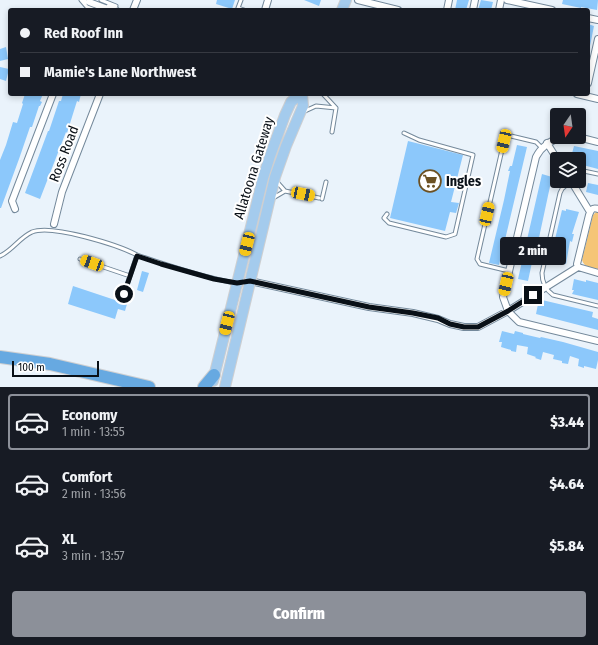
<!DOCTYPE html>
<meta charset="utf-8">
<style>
:root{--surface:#171b24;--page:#242831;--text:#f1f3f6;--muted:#9ea1a6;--line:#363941;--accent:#8c9099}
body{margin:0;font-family:"Fira Sans Condensed",sans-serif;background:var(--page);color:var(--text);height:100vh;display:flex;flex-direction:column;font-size:15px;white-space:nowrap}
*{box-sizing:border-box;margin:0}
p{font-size:13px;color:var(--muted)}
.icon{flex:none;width:22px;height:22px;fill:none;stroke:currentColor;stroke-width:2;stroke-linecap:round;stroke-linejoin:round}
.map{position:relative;height:387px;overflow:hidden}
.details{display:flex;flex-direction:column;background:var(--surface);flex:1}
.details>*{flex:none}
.guide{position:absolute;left:8px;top:8px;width:582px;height:88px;border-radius:4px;box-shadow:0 2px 6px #0003;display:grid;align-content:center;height:88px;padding:0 12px;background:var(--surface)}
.needle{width:26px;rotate:193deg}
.buttons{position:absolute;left:550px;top:108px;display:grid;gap:8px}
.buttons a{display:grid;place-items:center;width:36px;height:36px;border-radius:4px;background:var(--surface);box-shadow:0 2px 6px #0003;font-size:20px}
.scale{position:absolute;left:12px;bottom:10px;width:87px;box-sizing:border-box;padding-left:4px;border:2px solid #091017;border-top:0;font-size:11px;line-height:14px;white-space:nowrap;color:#091017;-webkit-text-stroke:3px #fff;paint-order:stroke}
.end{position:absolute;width:18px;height:18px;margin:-9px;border:5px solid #091017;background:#fff;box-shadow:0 0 0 2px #fff}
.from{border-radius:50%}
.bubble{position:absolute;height:28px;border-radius:4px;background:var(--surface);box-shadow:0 2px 6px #0003;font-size:13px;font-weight:800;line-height:28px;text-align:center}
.car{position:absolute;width:12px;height:24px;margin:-12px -6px;border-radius:5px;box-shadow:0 0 3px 1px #0007;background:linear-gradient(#f5c518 24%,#345 0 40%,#f5c518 0 76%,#345 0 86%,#f5c518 0)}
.guide b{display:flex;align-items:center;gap:14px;height:38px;font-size:15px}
.guide b+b{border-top:1px solid var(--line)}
.guide i{width:10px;height:10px;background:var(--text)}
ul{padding:7px 0 0;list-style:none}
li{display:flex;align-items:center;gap:12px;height:56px;margin:0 8px 6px;padding:0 4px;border:2px solid transparent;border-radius:4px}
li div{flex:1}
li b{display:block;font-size:15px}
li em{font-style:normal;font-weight:800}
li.active{border-color:var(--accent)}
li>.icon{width:36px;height:36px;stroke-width:1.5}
.action{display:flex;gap:8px;margin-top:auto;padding:8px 12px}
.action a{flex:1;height:46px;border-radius:4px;background:var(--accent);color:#fff;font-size:16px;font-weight:800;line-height:46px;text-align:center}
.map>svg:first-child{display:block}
.green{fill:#f5c576}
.building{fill:#8cc8fb}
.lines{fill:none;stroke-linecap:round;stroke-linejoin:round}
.lane-casing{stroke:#74899b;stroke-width:5}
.street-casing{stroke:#74899b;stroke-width:8}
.primary-casing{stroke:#cecfd1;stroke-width:12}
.highway-casing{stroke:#cecfd1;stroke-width:14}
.lane{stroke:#fff;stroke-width:3}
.street{stroke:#fff;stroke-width:6}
.primary{stroke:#a4cbed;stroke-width:10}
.highway{stroke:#67a9e1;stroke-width:12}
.route{stroke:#091017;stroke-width:5}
.labels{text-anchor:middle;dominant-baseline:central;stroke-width:4;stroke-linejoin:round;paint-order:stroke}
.street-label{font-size:14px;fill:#091017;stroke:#fff}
.poi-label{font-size:14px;font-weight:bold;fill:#091017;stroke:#fff;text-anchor:start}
</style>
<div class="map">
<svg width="598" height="387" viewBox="0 0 598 387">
<rect width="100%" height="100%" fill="#eaf3fb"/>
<path class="green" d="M596,212H598V269C592,267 584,268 582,260L593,215Z"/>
<path class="building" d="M217,0H235L232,9L216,4Z
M304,0H321L319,6Z
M457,0H469L466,10H455Z
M481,0L493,2L491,10H478Z
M563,0H598L597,10L581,7V8L562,4Z
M588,24L594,26L590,46H588Z
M6,47L8,59L0,61V49Z
M0,67L9,69L6,81L0,79Z
M25,94H43L40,101L42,102L40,106H39L32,127H30L19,159L1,208H0V160L6,145L13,122L17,123L23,104L22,103Z
M63,94H81L79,102L77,101L67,133L66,132L40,199L25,193L48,131H49L59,101H61Z
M408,141L463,155L451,202L459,203L456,213L450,212L445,231L390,218Z
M517,145L527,147L499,265L489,263L504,200L510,171H508L510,166H512Z
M574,146L598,151V169L579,164V159H574V158L571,157Z
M542,174L552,177L537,247L535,253H534L528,281L518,279Z
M588,183L598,185V195L586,192Z
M566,209L579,212L572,234H574L572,242L570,241L566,264L550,260L562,210L566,211Z
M142,271L149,273L143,292L137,290Z
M574,279L586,282V280L598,283V300L572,294L574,290H572Z
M73,286L127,304L125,311L118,309L115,319L68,304Z
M542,300L593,312L592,317L598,319V330L536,314L538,304L540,305Z
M502,331L514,334L515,331L523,333V334L540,338L541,337L563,342L598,352V360L596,369L584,366V368L578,366L579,359L570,356L568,364L562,363V361L553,359L554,355L543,352L541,360L535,358L536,357L527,354L528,347L517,345L516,352L511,351V350L501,347L502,342H499Z"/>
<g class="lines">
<g class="lane-casing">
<path id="lane" d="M81,0L87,7L95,10
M83,0C93,7 103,8 114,10
M88,0L109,8
M101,0L116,6
M241,0L238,8L244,10
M108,6L117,9
M305,111L316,106L336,108L323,94
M332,132L336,108
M579,170L598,174
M571,181L562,189L560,193L542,273C542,282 546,290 553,295L598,306
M285,191L319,198
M273,198L285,191L277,182
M322,199L326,182
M387,214L384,218L389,223L446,237L455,234L473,155L419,140L404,133
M0,256C13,250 19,238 32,232C52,224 118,245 137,255
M80,259L130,276L137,255C169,266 202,277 235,283
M509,271L480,264L477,259L504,141L507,136H511L536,142L542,148
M124,293L130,276"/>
</g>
<g class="street-casing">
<path id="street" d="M358,0L398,10
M507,0L552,10
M133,10L137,0
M265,10L268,0
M447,10L449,0
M473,10L475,0
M499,10L501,0
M588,18L598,20
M588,83L598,39
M577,94L598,99
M560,137C549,142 541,147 536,157L503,297L508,311L519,322L598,341
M578,137L598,142
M547,143L557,159
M571,181L590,212
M15,209L12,201L53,94
M598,209C592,207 591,210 589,215L577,264L578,267L598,273
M54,224L62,192L100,94
M237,283L250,281L369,307L413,313L438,319L450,324L464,327H478L508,311L578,267"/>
</g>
<g class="primary-casing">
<path id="primary" d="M342,10L346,0
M213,381L263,178L270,156L285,115L291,102L300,94
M225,387L275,177L286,146L303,106L302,94"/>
</g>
<g class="highway-casing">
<path id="highway" d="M0,357L50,364L149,387
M204,387L214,375"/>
</g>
<use href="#lane" class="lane"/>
<use href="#street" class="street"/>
<use href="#primary" class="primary"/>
<use href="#highway" class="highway"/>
</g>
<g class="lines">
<path class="route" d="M124,294L137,256L161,264L214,279L237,283L250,281L369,307L413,313L438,318L450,324L464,327H478L508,311L533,295"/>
</g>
<defs>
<g id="supermarket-ring" transform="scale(1.15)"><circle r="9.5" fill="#fff" stroke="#6c5123" stroke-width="1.5"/><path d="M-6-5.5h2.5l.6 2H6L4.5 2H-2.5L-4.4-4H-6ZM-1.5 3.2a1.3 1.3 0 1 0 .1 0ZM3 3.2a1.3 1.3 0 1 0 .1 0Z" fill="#6c5123"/></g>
</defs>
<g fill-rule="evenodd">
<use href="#supermarket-ring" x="430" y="181"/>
</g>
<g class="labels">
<g class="street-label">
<text transform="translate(64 154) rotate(-69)">Ross Road</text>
<text transform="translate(254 168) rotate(-73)">Allatoona Gateway</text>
</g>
<g class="poi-label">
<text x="446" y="181">Ingles</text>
</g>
</g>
</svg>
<div class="buttons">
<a><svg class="needle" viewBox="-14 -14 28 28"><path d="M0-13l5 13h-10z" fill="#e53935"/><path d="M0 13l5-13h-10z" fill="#9ea1a6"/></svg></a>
<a><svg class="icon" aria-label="layers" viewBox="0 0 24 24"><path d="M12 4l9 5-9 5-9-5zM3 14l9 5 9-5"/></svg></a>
</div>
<div class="scale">100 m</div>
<i class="end from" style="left:124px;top:294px"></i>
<i class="end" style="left:533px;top:295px"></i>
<div class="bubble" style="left:500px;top:237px;width:66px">2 min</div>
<i class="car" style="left:504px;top:141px;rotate:193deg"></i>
<i class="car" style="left:303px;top:194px;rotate:102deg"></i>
<i class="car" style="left:487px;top:214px;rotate:13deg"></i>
<i class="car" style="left:247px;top:244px;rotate:194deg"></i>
<i class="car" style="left:92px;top:263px;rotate:290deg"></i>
<i class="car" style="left:506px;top:284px;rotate:193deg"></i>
<i class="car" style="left:227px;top:323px;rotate:194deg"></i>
<div class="guide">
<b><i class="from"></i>Red Roof Inn</b>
<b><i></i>Mamie's Lane Northwest</b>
</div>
</div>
<section class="details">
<ul>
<li class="active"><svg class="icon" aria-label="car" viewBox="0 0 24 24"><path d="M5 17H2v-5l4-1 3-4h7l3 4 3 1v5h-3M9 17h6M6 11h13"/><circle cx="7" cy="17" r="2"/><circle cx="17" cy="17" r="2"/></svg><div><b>Economy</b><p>1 min · 13:55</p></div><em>$3.44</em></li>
<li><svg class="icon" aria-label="car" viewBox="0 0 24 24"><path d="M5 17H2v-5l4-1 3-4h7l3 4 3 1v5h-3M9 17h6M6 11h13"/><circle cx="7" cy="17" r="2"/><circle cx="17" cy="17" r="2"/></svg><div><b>Comfort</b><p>2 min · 13:56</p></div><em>$4.64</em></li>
<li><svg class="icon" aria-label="car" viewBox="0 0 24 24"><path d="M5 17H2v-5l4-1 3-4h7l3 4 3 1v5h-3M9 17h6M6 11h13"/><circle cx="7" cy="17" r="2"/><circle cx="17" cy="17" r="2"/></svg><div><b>XL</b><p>3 min · 13:57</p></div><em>$5.84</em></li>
</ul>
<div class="action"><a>Confirm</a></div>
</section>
